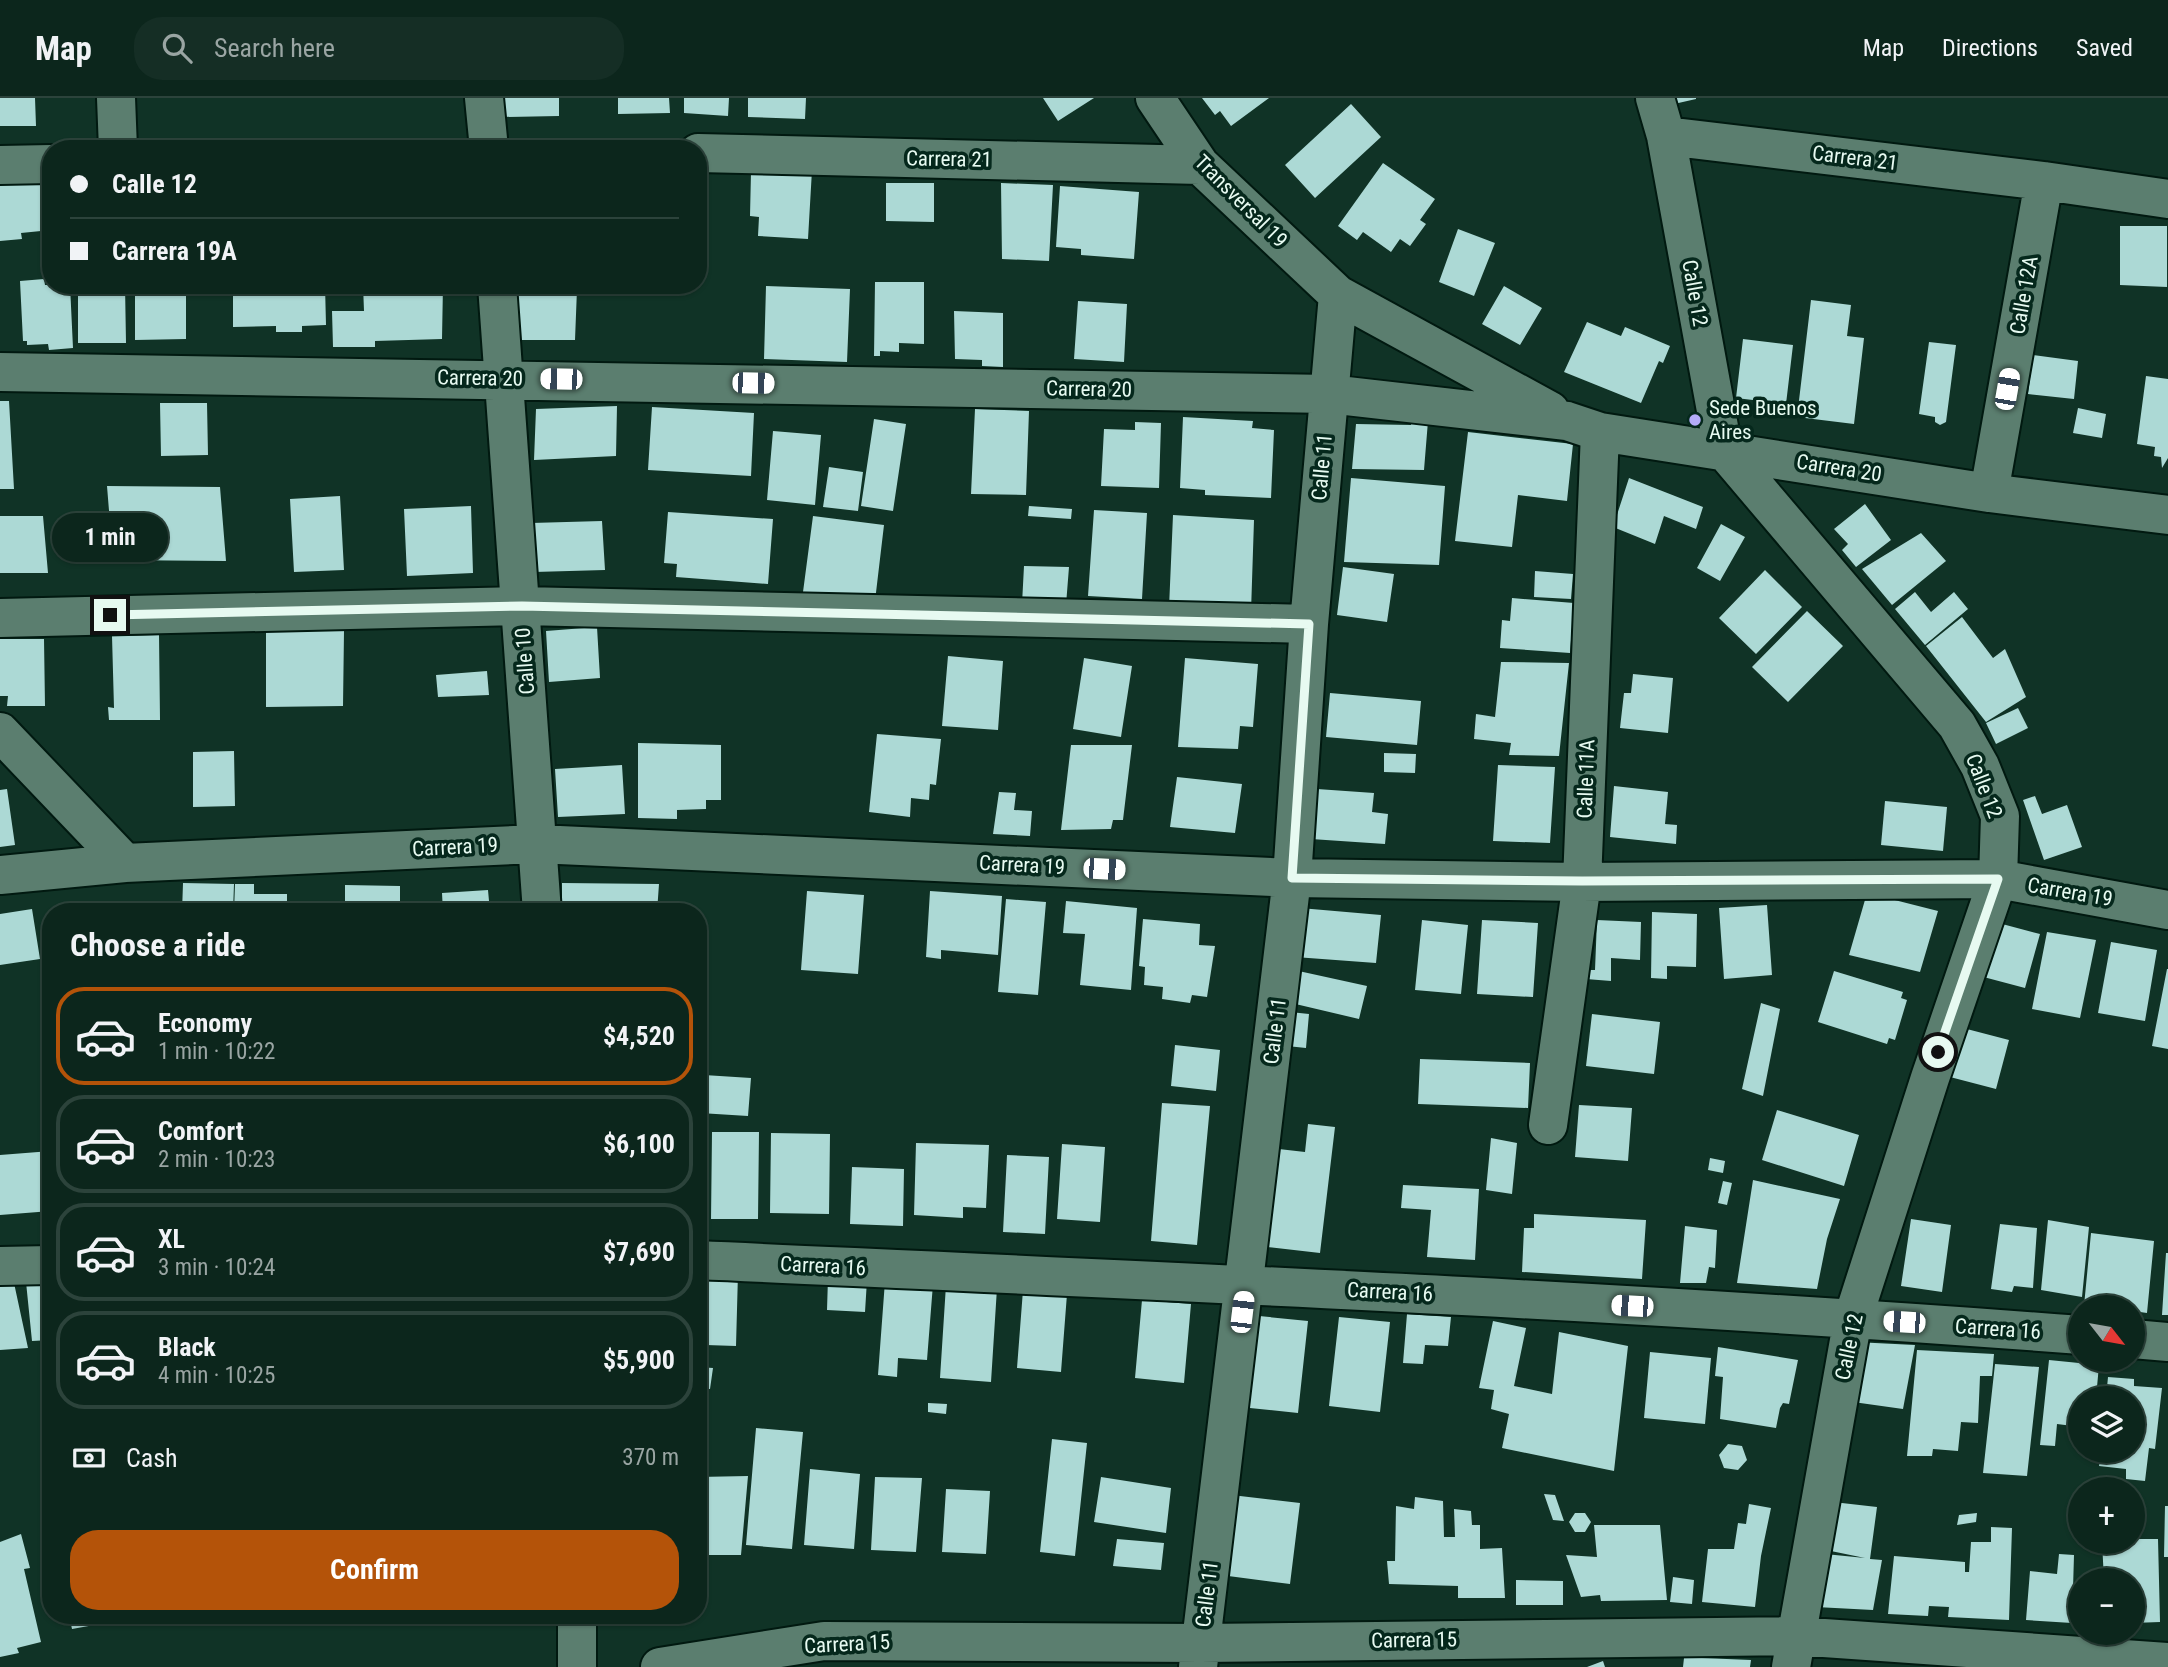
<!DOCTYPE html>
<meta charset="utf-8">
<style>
:root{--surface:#0c261c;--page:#152e25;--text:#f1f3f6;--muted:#9aa5a3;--line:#2c433b;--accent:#b45309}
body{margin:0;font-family:"Roboto Condensed",sans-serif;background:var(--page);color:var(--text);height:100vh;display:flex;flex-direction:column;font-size:26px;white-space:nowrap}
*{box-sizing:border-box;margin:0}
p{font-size:23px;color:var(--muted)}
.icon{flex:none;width:38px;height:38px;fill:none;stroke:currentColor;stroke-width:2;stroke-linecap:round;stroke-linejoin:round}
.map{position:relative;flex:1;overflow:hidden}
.drawer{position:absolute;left:42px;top:805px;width:665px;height:721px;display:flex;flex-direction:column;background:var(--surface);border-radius:28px;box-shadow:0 2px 5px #0004,0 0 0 2px var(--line)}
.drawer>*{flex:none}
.top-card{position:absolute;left:42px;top:42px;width:665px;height:154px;border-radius:28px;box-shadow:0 2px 5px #0004,0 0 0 2px var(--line);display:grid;align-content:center;height:154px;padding:0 28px;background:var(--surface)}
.needle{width:46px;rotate:121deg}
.buttons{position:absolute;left:2068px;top:1197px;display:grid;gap:14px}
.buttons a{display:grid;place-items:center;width:77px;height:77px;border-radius:50%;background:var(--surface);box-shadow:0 2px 5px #0004,0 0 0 2px var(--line);font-size:35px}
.end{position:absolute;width:32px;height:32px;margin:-16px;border:9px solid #e7faf1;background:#111;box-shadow:0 0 0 4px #111}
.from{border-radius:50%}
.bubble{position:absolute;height:49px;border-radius:24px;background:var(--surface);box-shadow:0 2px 5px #0004,0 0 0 2px var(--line);font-size:23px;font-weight:700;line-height:49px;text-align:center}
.car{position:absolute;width:21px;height:42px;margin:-21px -10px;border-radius:9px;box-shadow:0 0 5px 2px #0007;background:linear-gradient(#fff 24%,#345 0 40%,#fff 0 76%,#345 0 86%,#fff 0)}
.top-card b{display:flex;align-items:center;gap:24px;height:66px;font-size:26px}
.top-card b+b{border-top:2px solid var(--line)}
.top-card i{width:18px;height:18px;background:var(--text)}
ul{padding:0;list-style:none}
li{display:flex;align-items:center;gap:21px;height:98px;margin:0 14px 10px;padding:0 14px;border:4px solid var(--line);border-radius:28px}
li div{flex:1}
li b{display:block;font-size:26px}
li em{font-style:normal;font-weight:700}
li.on{border-color:var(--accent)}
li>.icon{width:63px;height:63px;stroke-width:1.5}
h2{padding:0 28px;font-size:32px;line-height:84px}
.pay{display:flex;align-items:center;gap:18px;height:77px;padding:0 28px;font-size:26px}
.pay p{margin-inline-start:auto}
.primary-button{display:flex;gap:14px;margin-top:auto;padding:14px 28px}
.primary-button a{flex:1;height:80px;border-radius:28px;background:var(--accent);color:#fff;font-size:28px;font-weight:700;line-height:80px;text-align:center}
header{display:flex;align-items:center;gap:42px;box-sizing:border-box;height:98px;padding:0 35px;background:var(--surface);border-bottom:2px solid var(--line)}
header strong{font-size:33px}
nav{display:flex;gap:38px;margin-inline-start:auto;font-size:24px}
.search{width:490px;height:63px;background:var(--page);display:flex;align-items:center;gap:18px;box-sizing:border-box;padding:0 24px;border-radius:28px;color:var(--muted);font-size:26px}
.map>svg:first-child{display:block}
.building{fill:#acd9d5}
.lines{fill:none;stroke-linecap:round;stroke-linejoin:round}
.minor-casing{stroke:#011910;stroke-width:42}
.minor{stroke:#5b7e6f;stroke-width:38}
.route{stroke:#e7faf1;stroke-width:9}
.poi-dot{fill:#b4acf9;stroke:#05281c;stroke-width:2.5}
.labels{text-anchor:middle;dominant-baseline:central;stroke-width:7;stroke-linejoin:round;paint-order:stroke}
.street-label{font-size:21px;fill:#e7faf1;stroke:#05281c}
.poi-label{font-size:21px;fill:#e7faf1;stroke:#05281c;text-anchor:start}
</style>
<header>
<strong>Map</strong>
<div class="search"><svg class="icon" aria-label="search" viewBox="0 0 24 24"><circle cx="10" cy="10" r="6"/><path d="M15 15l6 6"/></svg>Search here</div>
<nav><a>Map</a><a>Directions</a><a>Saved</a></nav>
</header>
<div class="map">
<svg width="2168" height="1569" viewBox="0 0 2168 1569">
<rect width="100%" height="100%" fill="#103326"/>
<path class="building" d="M0,0H35L36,28H0Z
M500,0H559V18L501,19Z
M618,0H669L670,15L618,16Z
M684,0H729L728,18L684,15Z
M748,0H806L805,21L748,19Z
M1043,0H1094L1058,23Z
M1202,0H1269L1231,28L1220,13L1215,17Z
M1673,0H1696V1L1674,6Z
M1351,6L1381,39L1315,100L1285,67Z
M1383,65L1435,101L1420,122L1426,126L1410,148L1400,141L1391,154L1363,134L1357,142L1338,128Z
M812,72L808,141L758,138L759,119L750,118L751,74Z
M51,76V132L21,135L22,141L0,143V82Z
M886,85H934V124L886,123Z
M1001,85L1053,87L1049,163L1002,161Z
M1060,88L1139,94L1134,161L1081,157V151L1056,149Z
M2120,128H2167V189L2120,187Z
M1458,131L1495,145L1474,198L1439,184Z
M44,181L45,187H70L73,250L49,252L48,246L27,247V243H23L20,183Z
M875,184H924V246L899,245V254L880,253V258H874Z
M78,187H125L126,245H78Z
M135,187H186V241L135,242Z
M233,187H325L326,227L302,228V234H276V228L233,229Z
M363,187H443L442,241L375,243V249H333L332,213H364Z
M766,188L850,191L847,264L764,261Z
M1504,188L1542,210L1520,247L1482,226Z
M518,191H577L575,242H516Z
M1811,202L1851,207L1847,238L1864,240L1854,326L1797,319Z
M1078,203L1127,206L1124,264L1074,261Z
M954,213L1003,215V269L982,268V262L955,261Z
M1587,224L1621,238L1625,229L1670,248L1663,265L1659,263L1641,305L1564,274Z
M1743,241L1793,247L1786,306L1736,300Z
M1929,244L1956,247L1946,324L1940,327L1935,324V319L1919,316Z
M2033,257L2078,263L2074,301L2028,296Z
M2146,278L2168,281V360L2162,370L2161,359L2154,358L2155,349L2137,346Z
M0,303H9L14,391H0Z
M160,305H207L208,357L161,358Z
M617,308L616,358L534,362L536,311Z
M652,309L754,315L751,378L648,372Z
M2078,310L2106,316L2102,340L2073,335Z
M975,311L1029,313L1026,397L971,396Z
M1183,319L1253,323L1252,330L1274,332L1271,400L1205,397V392L1180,390Z
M874,321L906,326L893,413L861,408Z
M1412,321L1428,323L1424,372L1352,371L1356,326L1411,327Z
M1135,324L1161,325L1159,390L1101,388L1104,331L1135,332Z
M773,333L821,337L815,407L767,402Z
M1468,334L1573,346L1567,403L1518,397L1512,449L1455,443Z
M829,369L863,374L858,413L823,409Z
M1351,380L1445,388L1439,467L1344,464Z
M1629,380L1703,409L1696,431L1664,418L1655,446L1613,429Z
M107,388L220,389L226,463L113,462Z
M340,398L344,472L294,474L290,401Z
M1865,406L1891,442L1856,469L1842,452L1848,446L1834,431Z
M471,408L473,475L407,478L404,411Z
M1029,408L1072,411L1071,421L1028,418Z
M1094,412L1147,415L1142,501L1088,498Z
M668,414L773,421L768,486L676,479L677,466L664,465Z
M1173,417L1254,422L1251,514L1169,510Z
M0,418H43L48,475H0Z
M813,418L884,427L875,503L803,494Z
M602,423L605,472L534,474L531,425Z
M1721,426L1745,439L1720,483L1697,470Z
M1921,435L1946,463L1892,507L1862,471Z
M1024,468L1069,469L1066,507L1022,506Z
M1343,469L1394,476L1387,524L1337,517Z
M1765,472L1802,509L1756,556L1719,520Z
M1535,473L1573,476L1571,501L1534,499Z
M1915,494L1931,514L1954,494L1968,511L1925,547L1895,511Z
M1512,500L1574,505L1570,555L1500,550L1502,522L1510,523Z
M1807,513L1843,548L1788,604L1752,569Z
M1962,519L1993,560L2005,551L2026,599L1986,624L1926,548Z
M597,529L600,580L549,584L546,533Z
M266,533H344L343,608L266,609Z
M159,537L160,622H109L108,609L114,610L112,538Z
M0,541H44L45,608H7L8,598H0Z
M948,558L1003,563L998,632L942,628Z
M1084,560L1132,568L1121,639L1073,631Z
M1185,560L1258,566L1253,629L1240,628L1238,651L1178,649Z
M1501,564L1569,565L1559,658L1509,657L1511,645L1474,641L1476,616L1495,619Z
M487,573L489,597L438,599L436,577Z
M1633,576L1673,580L1668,635L1620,630L1624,595H1631Z
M1330,595L1421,603L1417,647L1326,639Z
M2018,610L2028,630L1996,646L1986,625Z
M877,636L941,641L936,687L930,686L929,702L911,700L910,719L869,714Z
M638,645L721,647V702H706V711L677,712V721L638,720Z
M1071,647H1132L1123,722H1113L1111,731L1061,732Z
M234,653L235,708L193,709V654Z
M1384,655L1416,656L1415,675L1384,674Z
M622,667L625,716L558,719L555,671Z
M1498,667L1555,669L1550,745L1493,743Z
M1177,679L1242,686L1235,735L1170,729Z
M1614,688L1668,694L1665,726L1677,727L1676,746L1610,739Z
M7,691L15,747L0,749V692Z
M1317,691L1374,695L1372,714L1388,716L1385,746L1311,741Z
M999,694L1016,695L1014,712L1032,713L1030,738L993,736Z
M2035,698L2042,716L2067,707L2082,749L2044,762L2023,702Z
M1885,703L1947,709L1943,753L1881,747Z
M183,785L234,786L233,814H182Z
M562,785L659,786L657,814H562Z
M235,786H254V796H287V814H234Z
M345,787L400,788V814H345Z
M488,792L490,814H443L442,795Z
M807,793L864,797L858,876L801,872Z
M930,793L1002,798L998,857L941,852V861L926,859Z
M1867,795L1938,813L1920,874L1849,857Z
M1006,801L1046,804L1038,897L998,894Z
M1066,803L1137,810L1131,892L1080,887L1085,836L1063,835Z
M1767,807L1772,877L1724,881L1719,810Z
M1300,810L1381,817L1376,865L1295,859Z
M32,811L40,861L0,867V816Z
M1652,814L1697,816L1696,869L1667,868V881L1651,880Z
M1143,821L1200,826L1199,847L1215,848L1207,899L1192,897L1190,905L1162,901L1163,889L1144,887L1145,869L1139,868Z
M1422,822L1468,827L1461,896L1415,892Z
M1482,822L1538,825L1533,899L1477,896Z
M1597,822L1641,824L1640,862L1611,860V883L1586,881L1587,872H1595Z
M1991,823L2040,836L2025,890L1976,877Z
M2047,834L2096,842L2080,920L2032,911Z
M2111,844L2157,852L2145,923L2098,915Z
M2167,871H2168V951L2152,948Z
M1294,872L1367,888L1359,921L1287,904Z
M1834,873L1903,894L1901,900L1907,902L1895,942L1889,940L1887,946L1818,924Z
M1761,905L1780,911L1763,998L1742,991Z
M1290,914L1309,916L1306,950L1287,948Z
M1592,916L1660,924L1654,976L1586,968Z
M1963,930L2009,942L1996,991L1950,979Z
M1175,947L1220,952L1216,993L1171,988Z
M1420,961L1530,965L1528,1010L1418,1006Z
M704,977L751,980L748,1018L700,1015Z
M1162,1005L1210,1008L1197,1147L1151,1143Z
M1579,1007L1632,1010L1628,1063L1575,1059Z
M1777,1012L1859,1037L1844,1088L1762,1062Z
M1308,1026L1335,1029L1320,1155L1258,1148L1270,1050L1305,1054Z
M712,1034H759L758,1121H711Z
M771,1035L830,1036L829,1116L770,1115Z
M1491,1040L1517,1045L1512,1096L1486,1092Z
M916,1045L989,1047L986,1110L963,1109V1120L914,1117Z
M1062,1046L1105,1049L1100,1124L1057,1121Z
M51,1053V1113L0,1117V1057Z
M1007,1057L1049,1059L1045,1136L1003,1134Z
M1710,1060L1725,1063L1723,1075L1708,1072Z
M852,1069L904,1071L903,1128L850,1126Z
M1753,1082L1840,1101L1827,1141L1817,1191L1737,1185Z
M1723,1083L1732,1085L1727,1107L1718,1105Z
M1403,1087L1479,1091L1475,1162L1427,1159L1431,1112L1401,1110Z
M1534,1116L1646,1122L1642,1181L1522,1174L1524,1130H1534Z
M1911,1121L1951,1127L1942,1194L1901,1188Z
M2048,1122L2089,1129L2082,1199L2041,1192Z
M2000,1126L2037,1130L2033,1190L2014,1188L2012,1194L1991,1191Z
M1685,1128L1717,1132L1715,1170L1709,1169L1706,1185H1680Z
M2091,1135L2154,1143L2147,1215L2133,1213V1209L2084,1208Z
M2166,1155H2168V1217H2162Z
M708,1174L738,1175L736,1248L706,1247Z
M828,1180L867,1182L865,1214L827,1212Z
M51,1183V1242L32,1243L26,1184Z
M885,1183L933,1186L927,1262L898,1260L897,1279L878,1277Z
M14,1185L28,1250L0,1252V1186Z
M946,1187L997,1190L991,1284L940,1280Z
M1023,1192L1067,1196L1061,1274L1017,1270Z
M1142,1202L1191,1206L1184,1285L1135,1280Z
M1407,1216L1451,1219L1448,1248L1425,1247L1423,1266L1403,1265Z
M1249,1217L1308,1223L1298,1315L1240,1309Z
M1339,1219L1390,1224L1380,1314L1329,1308Z
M1493,1223L1526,1230L1514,1288L1552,1296L1559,1234L1628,1248L1614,1373L1502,1350L1509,1316L1491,1311L1494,1292L1479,1290Z
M1855,1244L1915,1247L1903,1311L1846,1303Z
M1718,1249L1798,1262L1789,1306L1783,1305L1780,1310L1776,1330L1720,1321L1723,1279L1715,1278Z
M1917,1252L1994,1256L1992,1278H1980L1978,1325L1961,1324L1958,1353L1933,1351L1932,1358H1907Z
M1650,1254L1711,1260L1705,1326L1644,1320Z
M2049,1262L2099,1267L2096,1300H2081V1329L2057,1326L2055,1348L2040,1347Z
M1995,1266L2039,1269L2027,1378L1983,1375Z
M698,1269L713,1270L710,1291L698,1290Z
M2108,1279L2134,1281V1288L2162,1290L2155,1351L2149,1350L2145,1383L2126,1381V1371L2099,1368L2101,1353H2133V1300H2106Z
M928,1305L947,1306L946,1316L928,1314Z
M756,1330L803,1334L792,1451L746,1447Z
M1052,1341L1087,1345L1075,1458L1040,1454Z
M1728,1346L1742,1348L1747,1362L1738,1372L1724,1370L1719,1357Z
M810,1371L860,1376L854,1451L804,1447Z
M748,1378L741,1457H698V1379Z
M875,1379L922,1380L916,1454L871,1452Z
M1101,1379L1171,1390L1166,1435L1094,1424Z
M946,1391L990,1393L986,1456L942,1454Z
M1223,1396L1300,1405L1290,1486L1213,1476Z
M1544,1396L1555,1397L1564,1423L1553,1422Z
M1415,1399L1443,1403L1444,1439H1455L1454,1411L1471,1413L1472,1427H1480V1451L1502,1450L1505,1500H1458V1488L1389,1486L1387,1463H1395L1396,1408L1414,1411Z
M1833,1404L1877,1409L1870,1461L1882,1462L1873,1512L1816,1509L1825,1456L1865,1460L1826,1452Z
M1749,1406L1771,1410L1761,1458L1755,1509L1702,1504L1708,1451H1734L1738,1425L1746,1426Z
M2165,1408H2168V1459H2164Z
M1575,1415H1585L1591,1424L1585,1434H1575L1569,1424Z
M1977,1415L1976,1424L1957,1427L1959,1417Z
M1594,1427H1660L1667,1502L1601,1503L1600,1497L1581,1499L1566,1457L1597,1459Z
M1991,1429L2012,1430L2009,1522L1948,1519L1949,1509L1929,1508L1928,1518L1888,1516L1894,1458L1965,1464V1474H1969L1971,1444H1991Z
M21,1436L30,1470L24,1471L41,1544L17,1550L19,1555L0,1559V1444Z
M1117,1441L1164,1445L1161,1472L1113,1468Z
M2133,1441H2158L2160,1524L2133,1525V1482H2104L2102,1444Z
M2059,1456L2074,1457L2072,1525L2026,1522L2030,1473L2057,1476Z
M1673,1479L1694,1482L1692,1506L1670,1504Z
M1516,1482L1563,1483V1507H1516Z
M69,1517H121L122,1522L72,1531Z
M1684,1560H1702L1751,1562L1750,1569H1683Z
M1603,1563L1605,1569H1587Z"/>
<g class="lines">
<g class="minor-casing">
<path id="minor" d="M116,0L118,51
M484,0L489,51
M1155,0L1200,67L1338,197L1550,313
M1655,0L1666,38L1723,351L1957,627L1980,668L2000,718L1998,781L1930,980L1853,1220L1791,1569
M1666,38L2044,83L2168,101
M698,55L1200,67
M0,67L51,66
M497,187L542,814
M0,274L1329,296L1567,323L1600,334L1989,395L2168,417
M1989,395L2044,83
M0,520L522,508L1309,526
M0,634L125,765
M0,777L125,765L537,746L1292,780L1582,784L1998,781L2168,812
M1548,1027L1582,784L1600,334
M698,1162C1159,1183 1621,1202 2081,1237
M0,1168L51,1167
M2133,1241L2168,1244
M577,1517V1569
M660,1569L824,1543L1201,1545L1795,1538L2168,1564
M1198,1569L1292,780L1309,526L1338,197"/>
</g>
<use href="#minor" class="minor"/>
</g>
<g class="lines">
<path class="route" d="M110,517L522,508L1309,526L1292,780L1582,783L1998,781L1938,954"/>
</g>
<circle class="poi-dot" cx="1695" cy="322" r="7"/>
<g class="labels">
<g class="street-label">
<text transform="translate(1855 60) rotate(7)">Carrera 21</text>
<text transform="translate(949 61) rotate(1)">Carrera 21</text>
<text transform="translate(1241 103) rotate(45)">Transversal 19</text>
<text transform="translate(1695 195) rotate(80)">Calle 12</text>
<text transform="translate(2024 197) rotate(-80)">Calle 12A</text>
<text transform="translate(480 280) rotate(1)">Carrera 20</text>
<text transform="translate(1089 291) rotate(1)">Carrera 20</text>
<text transform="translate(1322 369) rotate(-85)">Calle 11</text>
<text transform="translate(1839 370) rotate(9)">Carrera 20</text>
<text transform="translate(525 563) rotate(-94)">Calle 10</text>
<text transform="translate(1586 681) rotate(-88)">Calle 11A</text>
<text transform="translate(1984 688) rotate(69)">Calle 12</text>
<text transform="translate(455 749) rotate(-3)">Carrera 19</text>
<text transform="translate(1022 767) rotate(3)">Carrera 19</text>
<text transform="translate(2070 794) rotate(10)">Carrera 19</text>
<text transform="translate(1275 933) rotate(-83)">Calle 11</text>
<text transform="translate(823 1168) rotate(3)">Carrera 16</text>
<text transform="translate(1390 1194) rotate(3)">Carrera 16</text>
<text transform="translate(1998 1231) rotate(4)">Carrera 16</text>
<text transform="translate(1849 1249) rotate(-78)">Calle 12</text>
<text transform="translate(1207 1496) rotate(-83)">Calle 11</text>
<text transform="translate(1414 1542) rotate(-1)">Carrera 15</text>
<text transform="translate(847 1546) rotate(-3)">Carrera 15</text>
</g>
<g class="poi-label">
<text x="1709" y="310">Sede Buenos<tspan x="1709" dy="24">Aires</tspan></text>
</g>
</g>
</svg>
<div class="buttons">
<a><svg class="needle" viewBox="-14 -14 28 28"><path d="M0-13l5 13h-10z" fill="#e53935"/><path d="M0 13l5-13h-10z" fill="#9aa5a3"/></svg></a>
<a><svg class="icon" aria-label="layers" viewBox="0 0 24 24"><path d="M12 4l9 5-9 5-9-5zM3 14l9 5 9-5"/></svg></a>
<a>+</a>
<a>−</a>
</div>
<i class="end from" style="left:1938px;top:954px"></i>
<i class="end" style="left:110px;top:517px"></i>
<div class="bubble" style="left:52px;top:415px;width:116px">1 min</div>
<i class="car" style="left:561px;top:281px;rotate:271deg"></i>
<i class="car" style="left:753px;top:285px;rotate:91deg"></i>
<i class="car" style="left:2007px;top:291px;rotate:10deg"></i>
<i class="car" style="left:1104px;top:771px;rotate:93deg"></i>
<i class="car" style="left:1632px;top:1208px;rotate:273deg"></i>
<i class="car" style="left:1242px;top:1214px;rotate:7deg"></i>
<i class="car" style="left:1904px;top:1224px;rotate:274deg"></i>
<div class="top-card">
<b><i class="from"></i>Calle 12</b>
<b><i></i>Carrera 19A</b>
</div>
<section class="drawer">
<h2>Choose a ride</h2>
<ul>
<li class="on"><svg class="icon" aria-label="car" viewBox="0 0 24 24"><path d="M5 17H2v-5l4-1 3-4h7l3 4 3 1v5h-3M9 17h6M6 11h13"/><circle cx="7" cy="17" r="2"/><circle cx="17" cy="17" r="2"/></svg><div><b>Economy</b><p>1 min · 10:22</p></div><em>$4,520</em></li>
<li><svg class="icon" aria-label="car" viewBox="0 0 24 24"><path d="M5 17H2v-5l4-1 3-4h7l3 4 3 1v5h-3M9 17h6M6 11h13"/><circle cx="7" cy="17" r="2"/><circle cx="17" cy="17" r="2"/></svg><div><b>Comfort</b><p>2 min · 10:23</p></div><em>$6,100</em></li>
<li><svg class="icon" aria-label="car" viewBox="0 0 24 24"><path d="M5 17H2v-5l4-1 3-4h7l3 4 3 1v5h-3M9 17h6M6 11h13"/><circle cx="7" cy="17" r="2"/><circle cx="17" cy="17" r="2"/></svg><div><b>XL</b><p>3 min · 10:24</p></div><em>$7,690</em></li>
<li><svg class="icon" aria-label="car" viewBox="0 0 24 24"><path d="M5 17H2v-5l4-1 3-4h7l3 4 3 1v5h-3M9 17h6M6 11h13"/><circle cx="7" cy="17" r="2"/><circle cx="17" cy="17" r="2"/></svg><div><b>Black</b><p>4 min · 10:25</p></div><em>$5,900</em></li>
</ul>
<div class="pay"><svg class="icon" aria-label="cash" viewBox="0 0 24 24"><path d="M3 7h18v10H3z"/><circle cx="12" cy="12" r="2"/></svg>Cash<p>370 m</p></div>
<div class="primary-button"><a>Confirm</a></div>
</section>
</div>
